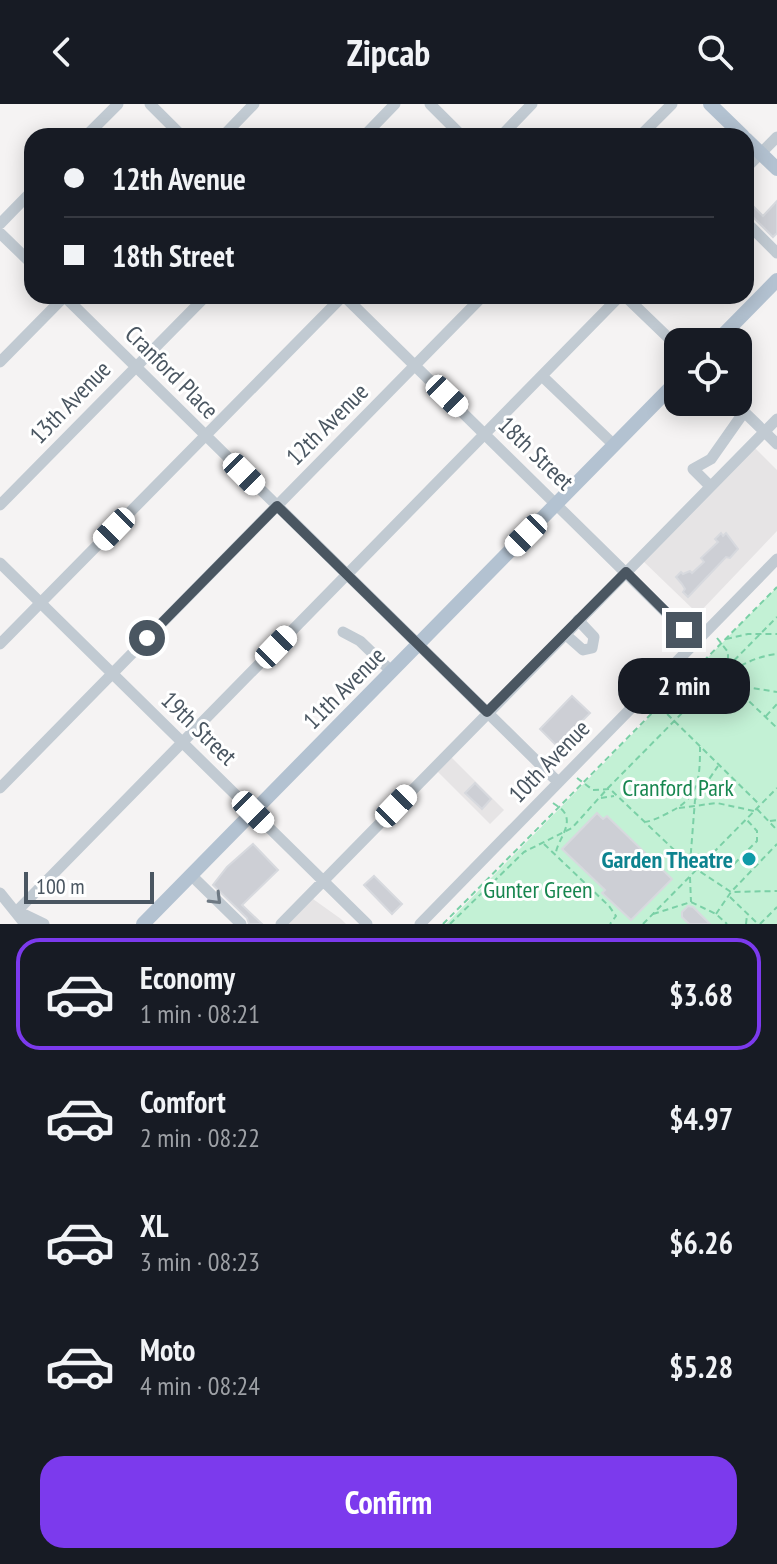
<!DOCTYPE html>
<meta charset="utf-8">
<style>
:root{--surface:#171b24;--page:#20242c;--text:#f1f3f6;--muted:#9ea1a6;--line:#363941;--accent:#7c3aed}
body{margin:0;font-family:"PT Sans Narrow",sans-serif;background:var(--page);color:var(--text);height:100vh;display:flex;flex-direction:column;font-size:30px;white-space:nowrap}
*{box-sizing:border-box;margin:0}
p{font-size:26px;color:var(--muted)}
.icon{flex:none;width:44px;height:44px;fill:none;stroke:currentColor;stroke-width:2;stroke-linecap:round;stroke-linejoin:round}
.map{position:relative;height:820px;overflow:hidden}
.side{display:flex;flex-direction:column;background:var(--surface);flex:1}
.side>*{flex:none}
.banner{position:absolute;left:24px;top:24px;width:730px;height:176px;border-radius:24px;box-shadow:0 4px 20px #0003;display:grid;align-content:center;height:176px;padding:0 40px;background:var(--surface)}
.controls{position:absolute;left:664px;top:224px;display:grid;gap:16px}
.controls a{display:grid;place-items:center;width:88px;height:88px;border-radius:16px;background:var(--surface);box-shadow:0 4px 20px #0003;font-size:40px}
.scale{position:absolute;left:24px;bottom:20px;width:130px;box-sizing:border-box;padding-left:8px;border:4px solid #4a5661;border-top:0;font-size:22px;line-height:28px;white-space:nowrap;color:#4a5661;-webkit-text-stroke:6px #fff;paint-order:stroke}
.end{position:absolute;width:36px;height:36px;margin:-18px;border:10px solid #4a5661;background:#fff;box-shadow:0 0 0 4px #fff}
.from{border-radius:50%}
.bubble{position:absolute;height:56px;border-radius:24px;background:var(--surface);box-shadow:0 4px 20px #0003;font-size:26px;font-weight:600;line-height:56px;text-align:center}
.car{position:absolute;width:24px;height:48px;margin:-24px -12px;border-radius:10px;box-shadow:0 0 6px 2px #0007;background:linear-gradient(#fff 24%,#345 0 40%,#fff 0 76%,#345 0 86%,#fff 0)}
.banner b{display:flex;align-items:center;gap:28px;height:76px;font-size:30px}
.banner b+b{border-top:2px solid var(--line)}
.banner i{width:20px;height:20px;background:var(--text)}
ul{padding:14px 0 0;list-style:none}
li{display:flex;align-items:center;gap:24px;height:112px;margin:0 16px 12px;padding:0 24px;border:4px solid transparent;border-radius:24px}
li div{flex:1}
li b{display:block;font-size:30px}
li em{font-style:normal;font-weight:600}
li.current{border-color:var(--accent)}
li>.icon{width:72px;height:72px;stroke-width:1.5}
.primary-button{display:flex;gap:16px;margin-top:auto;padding:16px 40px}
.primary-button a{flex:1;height:92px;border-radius:24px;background:var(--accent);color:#fff;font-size:32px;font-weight:600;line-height:92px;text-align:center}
header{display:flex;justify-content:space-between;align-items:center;height:104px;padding:0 40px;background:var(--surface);font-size:36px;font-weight:600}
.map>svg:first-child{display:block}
.education{fill:#e6e4e5}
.green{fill:#c3f1d5}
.building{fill:#cdcfd5;stroke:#d7d9de;stroke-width:2}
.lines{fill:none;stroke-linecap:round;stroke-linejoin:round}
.path{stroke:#7ad0a6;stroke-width:2;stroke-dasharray:6 4;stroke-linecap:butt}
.minor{stroke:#c1cad2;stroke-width:11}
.major{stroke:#b3c2d1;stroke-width:14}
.oneway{stroke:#6e7983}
.route{stroke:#4a5661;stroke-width:10}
.culture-dot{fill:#0f9aa8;stroke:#fff;stroke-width:3}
.labels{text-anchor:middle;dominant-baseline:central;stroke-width:6;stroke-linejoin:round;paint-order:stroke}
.street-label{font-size:24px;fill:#4a5661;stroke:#fff}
.park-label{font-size:24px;fill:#17864f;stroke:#fff}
.culture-label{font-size:24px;font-weight:bold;fill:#0d838f;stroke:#fff;text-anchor:end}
</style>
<header><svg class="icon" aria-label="back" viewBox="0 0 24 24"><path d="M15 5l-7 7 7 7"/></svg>Zipcab<svg class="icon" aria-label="search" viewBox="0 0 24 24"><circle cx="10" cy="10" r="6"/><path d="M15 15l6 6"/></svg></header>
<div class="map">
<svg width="777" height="820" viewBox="0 0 777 820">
<rect width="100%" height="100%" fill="#f5f3f3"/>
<path class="education" d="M755,344L777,366V427L698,510L642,456Z
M450,652L504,706L490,720L436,666Z
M313,795L341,815L346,820H288Z"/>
<path class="green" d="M777,483V820H446Z"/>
<path class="building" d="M746,95L763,112L777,97V129L773,133L752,112L746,110Z
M721,429L723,432L726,429L738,445L730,454L726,453L688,493L683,488L685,485L682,480L676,473L681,468L683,470L690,467L692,469L704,458L701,454L718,438L715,435Z
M572,592L590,609L557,642L540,625Z
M475,679L491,695L482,705L465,689Z
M597,709L603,715L607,712L672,775L631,816L602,789L605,786L562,745Z
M253,740L278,766L242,801L262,820H249L247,814L213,781L227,763Z
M374,772L402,800L392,810L364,781Z
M688,802L693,803L710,820H689L682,813V808Z"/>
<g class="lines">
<path class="path" d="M717,534L728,548V562
M726,535L748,530H777
M706,556L777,624
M724,573C740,561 757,552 777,550
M734,581L777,588
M660,603L758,699
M766,612L777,600
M577,674L593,686L610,685L690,761L731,788L777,787
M601,694L614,692
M553,699C557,702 561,704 564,708C573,721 558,736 556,748
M679,704L717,699L754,707
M757,705L777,726
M770,717L777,716
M644,718C653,717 660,713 668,709C699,694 700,675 700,643
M544,740L609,802L616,812L610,820
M710,753L721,763L730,764L757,737V727L746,715
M690,760L695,696L718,662
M690,773L691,798
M730,793L758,820
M653,810L691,798L716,810L727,820
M716,810L731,788L777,740
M443,820L777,483
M450,820L524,748L572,724L608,684L777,513
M643,820L777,684
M746,820L747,811
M760,820L777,803"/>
<path class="minor" d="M150,0L182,32
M430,0L462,32
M86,32L118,0
M223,32L254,0
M364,32L395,0
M501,32L532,0
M640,32L672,0
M746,64L777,33
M746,118L777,149
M0,120L32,87
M0,129L32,160
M64,192L558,678
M344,192L696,538
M625,192L678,243
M0,258L65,192
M542,272L614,341
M734,298L777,340
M710,382L693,365L711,355L744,308
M0,401L206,192
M0,459L367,820
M343,528L360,537L391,567
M565,530L583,546L592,544L594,533L578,516
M0,540L343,192
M0,684L483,192
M191,771L241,820
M0,789L25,820
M17,807L620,192
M17,807L44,820
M281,820L777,315
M420,820L777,455"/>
<path class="major" d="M710,0L743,32
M746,35L777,65
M716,238L777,176
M143,820L678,276"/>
</g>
<defs><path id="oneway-chevron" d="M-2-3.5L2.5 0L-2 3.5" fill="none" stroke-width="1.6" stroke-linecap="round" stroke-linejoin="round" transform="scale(2)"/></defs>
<use class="oneway" href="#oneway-chevron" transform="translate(216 795) rotate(45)"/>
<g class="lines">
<path class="route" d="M147,534L277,402L487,608L626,468L684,526"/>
</g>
<circle class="culture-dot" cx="749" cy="755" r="8"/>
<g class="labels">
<g class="street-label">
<text transform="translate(172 268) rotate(45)">Cranford Place</text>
<text transform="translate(70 298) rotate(-46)">13th Avenue</text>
<text transform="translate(327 320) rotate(-45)">12th Avenue</text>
<text transform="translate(536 349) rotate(44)">18th Street</text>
<text transform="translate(344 584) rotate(-45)">11th Avenue</text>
<text transform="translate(199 624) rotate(44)">19th Street</text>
<text transform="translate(549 657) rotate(-46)">10th Avenue</text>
</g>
<g class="park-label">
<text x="678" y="683">Cranford Park</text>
<text x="538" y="785">Gunter Green</text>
</g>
<g class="culture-label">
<text x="733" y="755">Garden Theatre</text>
</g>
</g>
</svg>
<div class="controls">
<a><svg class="icon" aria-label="locate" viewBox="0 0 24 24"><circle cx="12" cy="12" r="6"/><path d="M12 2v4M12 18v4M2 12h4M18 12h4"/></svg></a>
</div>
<div class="scale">100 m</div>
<i class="end from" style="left:147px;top:534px"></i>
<i class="end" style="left:684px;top:526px"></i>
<div class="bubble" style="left:618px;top:554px;width:132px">2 min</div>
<i class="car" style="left:447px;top:292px;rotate:134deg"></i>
<i class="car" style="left:244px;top:370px;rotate:135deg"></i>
<i class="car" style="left:114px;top:425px;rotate:224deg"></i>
<i class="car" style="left:526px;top:431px;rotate:225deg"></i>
<i class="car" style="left:276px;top:543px;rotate:44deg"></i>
<i class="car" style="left:396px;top:702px;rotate:44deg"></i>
<i class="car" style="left:253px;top:708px;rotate:135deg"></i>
<div class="banner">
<b><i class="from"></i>12th Avenue</b>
<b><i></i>18th Street</b>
</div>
</div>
<section class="side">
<ul>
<li class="current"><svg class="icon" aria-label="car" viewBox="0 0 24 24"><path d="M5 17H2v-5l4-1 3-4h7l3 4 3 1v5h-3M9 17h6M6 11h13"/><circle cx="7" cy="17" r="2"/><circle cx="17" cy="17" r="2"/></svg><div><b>Economy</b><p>1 min · 08:21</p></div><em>$3.68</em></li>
<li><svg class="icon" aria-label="car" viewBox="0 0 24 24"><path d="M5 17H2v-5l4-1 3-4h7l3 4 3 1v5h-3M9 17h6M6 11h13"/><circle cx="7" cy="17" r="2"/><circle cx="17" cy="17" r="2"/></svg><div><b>Comfort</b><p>2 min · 08:22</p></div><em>$4.97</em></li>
<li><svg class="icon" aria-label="car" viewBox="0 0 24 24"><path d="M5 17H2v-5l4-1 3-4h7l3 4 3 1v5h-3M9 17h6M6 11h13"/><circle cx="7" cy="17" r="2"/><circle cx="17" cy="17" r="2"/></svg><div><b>XL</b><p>3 min · 08:23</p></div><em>$6.26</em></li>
<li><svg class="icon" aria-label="car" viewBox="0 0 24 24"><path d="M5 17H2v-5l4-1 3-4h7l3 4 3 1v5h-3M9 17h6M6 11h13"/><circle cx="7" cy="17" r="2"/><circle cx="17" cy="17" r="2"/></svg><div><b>Moto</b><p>4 min · 08:24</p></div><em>$5.28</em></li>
</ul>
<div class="primary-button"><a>Confirm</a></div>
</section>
